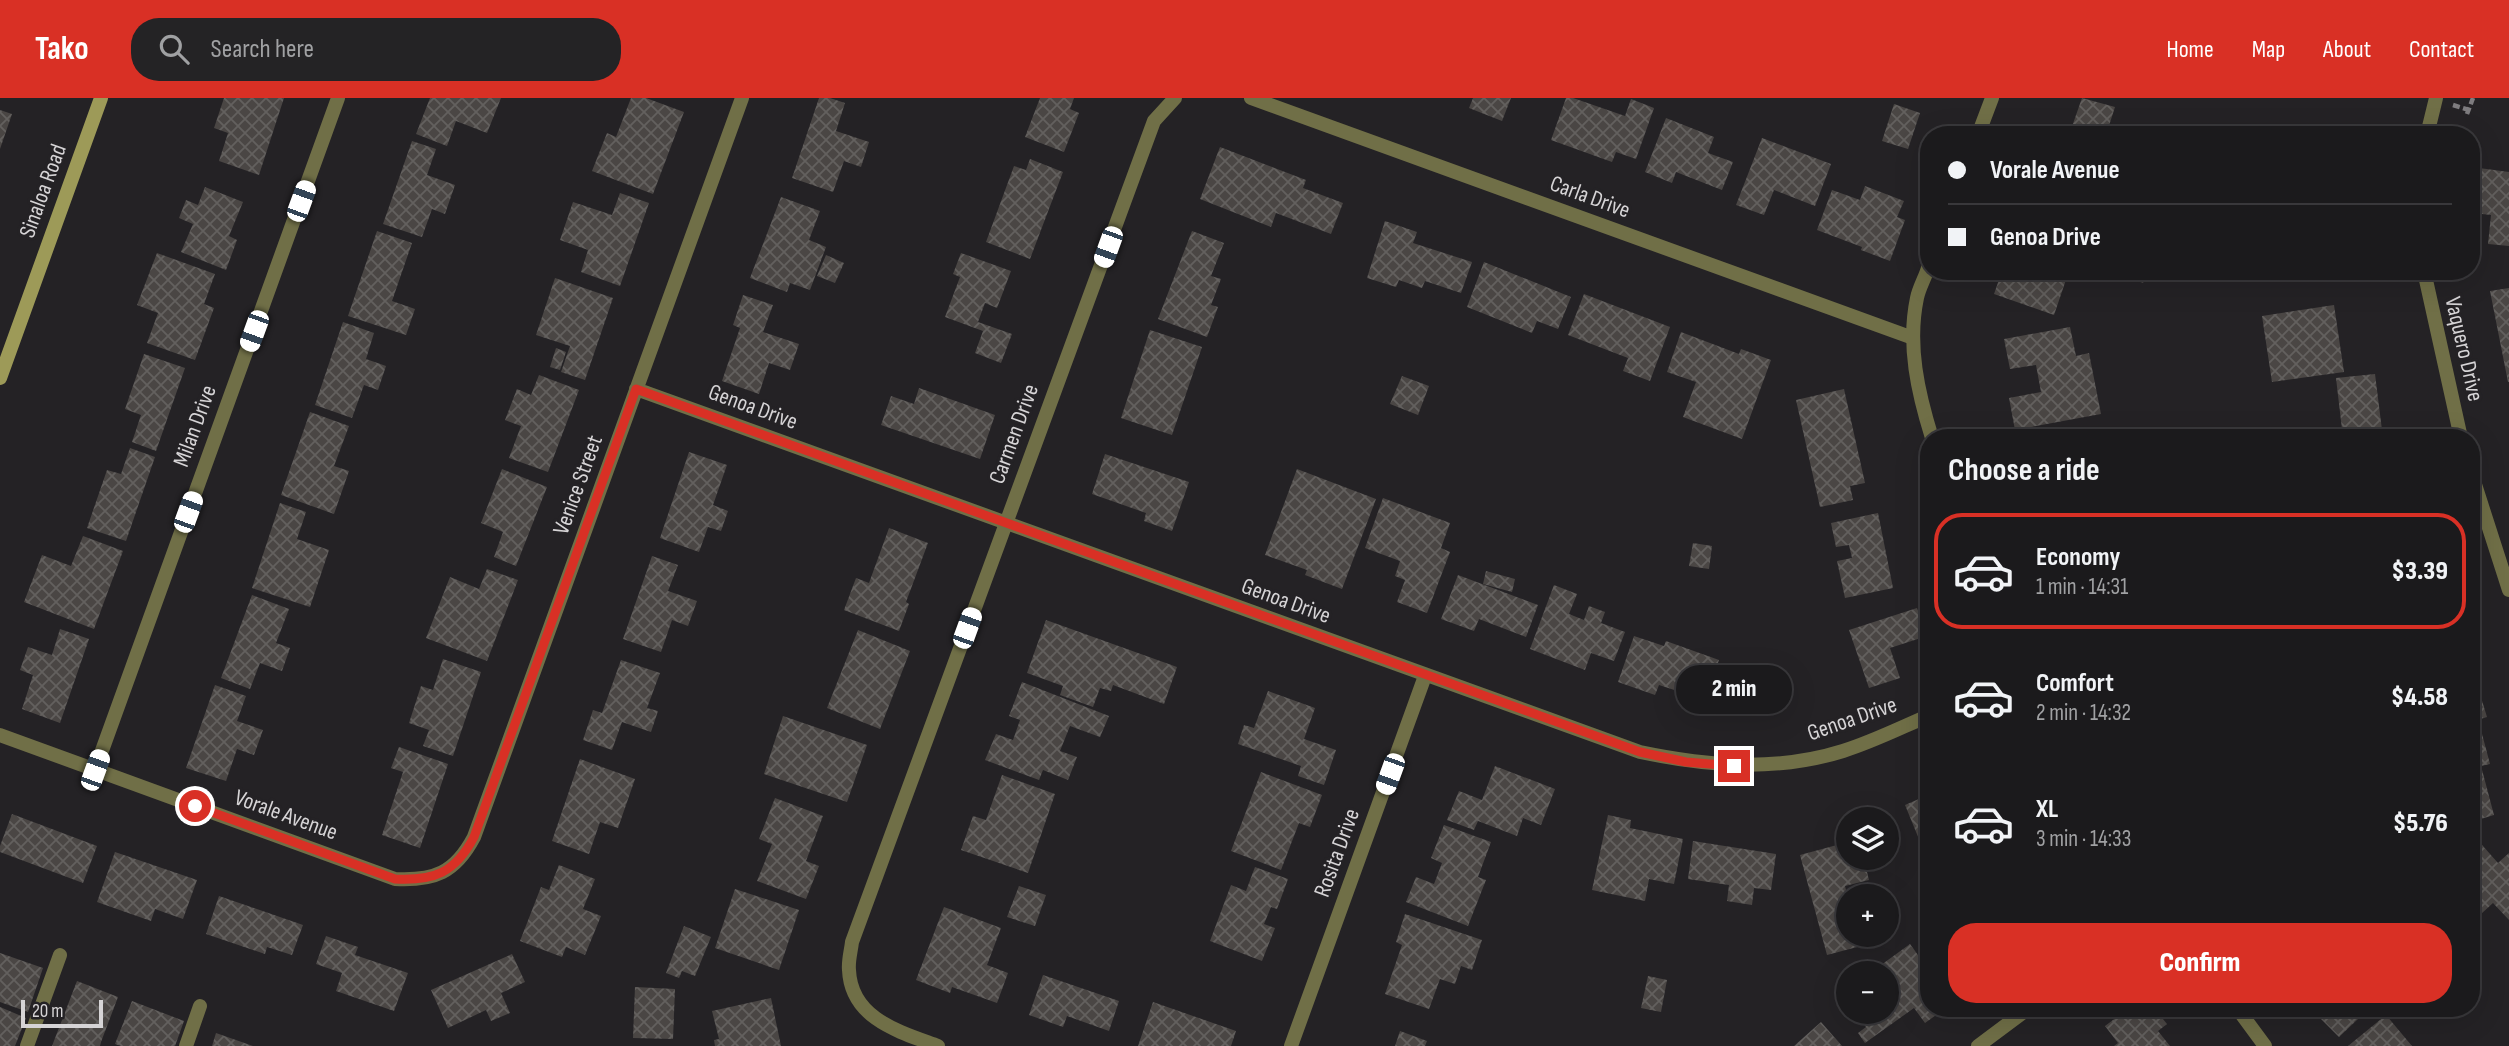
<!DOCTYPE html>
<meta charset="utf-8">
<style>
:root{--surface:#1b1a1c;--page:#242325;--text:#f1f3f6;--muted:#a0a1a3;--line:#39383b;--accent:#d93025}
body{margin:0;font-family:"Sofia Sans Condensed",sans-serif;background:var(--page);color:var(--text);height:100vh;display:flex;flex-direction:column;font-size:26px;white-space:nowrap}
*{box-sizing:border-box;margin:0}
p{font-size:23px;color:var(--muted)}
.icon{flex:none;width:38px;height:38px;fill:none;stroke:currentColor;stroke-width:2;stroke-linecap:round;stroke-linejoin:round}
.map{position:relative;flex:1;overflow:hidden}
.drawer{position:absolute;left:1920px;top:331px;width:560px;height:588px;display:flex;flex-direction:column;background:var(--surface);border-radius:28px;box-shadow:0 7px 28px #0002,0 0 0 2px var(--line)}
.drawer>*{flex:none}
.hud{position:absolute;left:1920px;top:28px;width:560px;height:154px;border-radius:28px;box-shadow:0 7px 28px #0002,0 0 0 2px var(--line);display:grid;align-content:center;height:154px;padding:0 28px;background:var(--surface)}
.buttons{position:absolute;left:1836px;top:709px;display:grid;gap:14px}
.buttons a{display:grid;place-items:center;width:63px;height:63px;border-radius:50%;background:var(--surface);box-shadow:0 7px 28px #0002,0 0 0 2px var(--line);font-size:35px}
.scale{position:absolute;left:21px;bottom:18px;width:82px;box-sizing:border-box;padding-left:7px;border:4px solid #d6d4d6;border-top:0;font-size:19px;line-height:24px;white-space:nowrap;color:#d6d4d6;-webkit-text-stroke:5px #242225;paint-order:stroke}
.end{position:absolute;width:32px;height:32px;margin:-16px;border:9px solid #d93025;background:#fff;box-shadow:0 0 0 4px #fff}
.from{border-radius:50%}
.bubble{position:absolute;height:49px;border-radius:24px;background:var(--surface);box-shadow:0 7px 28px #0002,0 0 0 2px var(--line);font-size:23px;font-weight:800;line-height:49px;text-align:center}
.car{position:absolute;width:21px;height:42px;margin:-21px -10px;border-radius:9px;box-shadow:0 0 5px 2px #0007;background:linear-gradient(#fff 24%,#345 0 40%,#fff 0 76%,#345 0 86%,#fff 0)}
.hud b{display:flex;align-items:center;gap:24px;height:66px;font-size:26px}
.hud b+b{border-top:2px solid var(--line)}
.hud i{width:18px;height:18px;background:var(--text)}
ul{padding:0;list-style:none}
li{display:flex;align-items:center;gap:21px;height:116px;margin:0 14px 10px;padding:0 14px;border:4px solid transparent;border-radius:28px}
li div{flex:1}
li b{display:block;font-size:26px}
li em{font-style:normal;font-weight:800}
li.active{border-color:var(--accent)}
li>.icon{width:63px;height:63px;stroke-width:1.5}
h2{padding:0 28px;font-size:32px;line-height:84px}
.primary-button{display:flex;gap:14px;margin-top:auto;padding:14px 28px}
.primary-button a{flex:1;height:80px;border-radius:28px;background:var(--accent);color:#fff;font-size:28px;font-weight:800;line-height:80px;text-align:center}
header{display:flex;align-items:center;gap:42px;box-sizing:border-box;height:98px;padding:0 35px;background:var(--accent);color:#fff}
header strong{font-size:33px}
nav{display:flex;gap:38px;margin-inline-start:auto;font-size:24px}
.search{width:490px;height:63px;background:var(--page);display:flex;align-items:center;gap:18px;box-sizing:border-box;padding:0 24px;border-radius:28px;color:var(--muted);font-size:26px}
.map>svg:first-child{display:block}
.building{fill:url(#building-cross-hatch)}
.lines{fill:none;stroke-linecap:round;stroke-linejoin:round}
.path{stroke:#7e7c7f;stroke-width:4.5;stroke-dasharray:7 3.5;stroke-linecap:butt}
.street{stroke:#706f47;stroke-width:14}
.secondary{stroke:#9d9a58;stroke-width:14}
.route{stroke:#d93025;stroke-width:9}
.labels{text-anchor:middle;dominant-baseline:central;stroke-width:6;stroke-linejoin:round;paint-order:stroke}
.street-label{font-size:23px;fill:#d6d4d6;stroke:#242225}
</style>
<header>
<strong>Tako</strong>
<div class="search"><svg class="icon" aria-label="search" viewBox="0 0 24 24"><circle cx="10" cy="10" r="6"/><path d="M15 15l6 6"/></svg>Search here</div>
<nav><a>Home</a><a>Map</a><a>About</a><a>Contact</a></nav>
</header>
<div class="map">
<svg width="2509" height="948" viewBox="0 0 2509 948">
<defs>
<pattern id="building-cross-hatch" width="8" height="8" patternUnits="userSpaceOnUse" patternTransform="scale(1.75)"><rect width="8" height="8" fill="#4a4644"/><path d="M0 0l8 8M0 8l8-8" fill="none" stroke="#63605e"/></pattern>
</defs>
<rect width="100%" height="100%" fill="#242225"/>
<path class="building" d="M224,0H284L259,77L219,63L228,35L214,30Z
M430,0H501L487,35L456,23L447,48L416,36Z
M631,0H646L684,14L653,96L592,73L607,35L616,39Z
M819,0H830L845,5L836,33L869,44L861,69L844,63L833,94L792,80Z
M1040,0H1074L1070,11L1079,15L1064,54L1025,39Z
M1473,0H1511L1502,23L1469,10Z
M1566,0H1573L1625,18L1631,1L1654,10L1636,61L1616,54L1612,64L1551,42Z
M2082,0L2115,9L2106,37H2069Z
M1894,6L1920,15L1908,51L1882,43Z
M0,12L12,16L0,51Z
M1666,20L1714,39L1708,55L1733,64L1722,92L1676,74L1672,85L1645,74Z
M1762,40L1831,66L1815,108L1774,92L1764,117L1736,107Z
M412,43L436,51L427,77L455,87L445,116L432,111L422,139L383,126Z
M1220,49L1306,82L1303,90L1343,105L1331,136L1276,115L1271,129L1200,101Z
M1030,61L1063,74L1030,161L986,144L1014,68L1026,72Z
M2479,70L2509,74V148L2488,146L2491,117L2473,115Z
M1865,88L1904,103L1897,119L1905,122L1890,163L1861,152L1862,149L1817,132L1832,92L1860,102Z
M205,89L243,104L229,138L237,142L226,172L181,154L193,126L179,120L186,102L198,107Z
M620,95L649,105L620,188L581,174L588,152L560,142L573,104L612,117Z
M781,99L820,113L809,142L826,149L810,192L790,185L787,194L750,180Z
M1385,123L1417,134L1413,145L1472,164L1461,195L1425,183L1422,190L1399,182L1396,189L1367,180Z
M377,133L412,145L392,203L415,211L406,237L348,218Z
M1192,133L1224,145L1211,178L1221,181L1211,207L1218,209L1207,239L1158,221Z
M157,155L215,176L204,206L214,210L195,262L147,245L158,215L137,207Z
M961,155L1011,173L997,210L985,205L978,224L1012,236L1001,265L975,255L983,233L945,219L960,179L953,176Z
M826,157L844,165L835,185L817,178Z
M1484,164L1571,199L1558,231L1537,223L1532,235L1467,209Z
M2002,173H2069L2054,217L1994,196Z
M2112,173H2147L2143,185Z
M555,180L613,200L585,282L561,274L570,248L536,237Z
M2509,190V284H2508L2490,193Z
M1584,196L1670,229L1650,283L1623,273L1628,260L1568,237Z
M743,197L773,207L763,234L799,246L790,272L769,265L759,296L722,283L740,230L733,227Z
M2334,207L2344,274L2272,284L2262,218Z
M343,224L374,235L366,261L386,268L378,292L364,287L352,320L315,307Z
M2070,229L2076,258L2089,255L2101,316L2015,332L2009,300L2041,294L2036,267L2010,271L2004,241Z
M1150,232L1202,249L1172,337L1121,320Z
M1681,234L1739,256L1741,251L1771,262L1742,341L1683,319L1696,284L1667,274Z
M556,250L566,254L560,272L550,269Z
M144,256L185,270L156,353L132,344L141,317L125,311Z
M2375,276L2383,340H2343L2336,280Z
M539,277L579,292L548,374L509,360L521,328L505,322L517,291L531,297Z
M1402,278L1429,288L1418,317L1390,306Z
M919,290L995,317L980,361L881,327L891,298L914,306Z
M1844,291L1865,385L1850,388L1853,402L1820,409L1796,302Z
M310,314L349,328L334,368L349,373L334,416L281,397Z
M130,350L155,359L126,443L87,430L107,372L121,376Z
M689,354L727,367L713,407L728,413L721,433L708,429L699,454L660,440Z
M1105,356L1189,384L1172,433L1144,423L1146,415L1092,396Z
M502,371L547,389L516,468L494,459L503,434L481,425Z
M1297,371L1376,401L1342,491L1305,477L1307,472L1265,457Z
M1383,400L1450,425L1441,450L1450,454L1427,515L1397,504L1405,482L1395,478L1400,463L1365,450Z
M280,405L306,414L297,441L329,452L310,509L252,490Z
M1878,415L1893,490L1845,500L1837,463L1852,460L1849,447L1836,449L1831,425Z
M889,430L928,445L906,504L909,506L899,533L844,512L856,480L869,485Z
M83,438L123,453L94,531L24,504L42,457L71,468Z
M1693,445L1712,448L1709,471L1689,468Z
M652,458L678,467L668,493L697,503L688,528L672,522L661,554L623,541Z
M487,471L518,482L487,563L426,540L450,479L479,491Z
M1486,473L1515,481L1512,494L1483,486Z
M1458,477L1538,507L1526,539L1479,521L1474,533L1441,521Z
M1554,487L1577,496L1569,516L1584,522L1589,508L1605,514L1601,525L1625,534L1614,563L1591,555L1585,572L1530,551Z
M252,497L289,511L276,545L290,550L282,573L260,565L250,591L221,580Z
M1917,510L1927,538L1890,550L1900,580L1869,590L1849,532Z
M1046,522L1177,569L1164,606L1113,587L1111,593L1100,590L1093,609L1060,597L1063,588L1027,575Z
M60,531L89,541L60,625L22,611L33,577L20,572L28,549L52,557Z
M858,532L910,553L880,631L827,610Z
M1634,538L1664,548L1666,543L1719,562L1705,602L1659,587L1655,597L1618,584Z
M443,561L481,574L453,658L423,648L429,632L409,625L421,588L433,592Z
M621,562L660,575L647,610L658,613L651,634L622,624L612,652L583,642L593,612L602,615Z
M2476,583L2487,619L2471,624V584Z
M1022,584L1109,618L1100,639L1070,628L1060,653L1077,659L1068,682L1043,672L1039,682L985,662L996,636L1013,642L1020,622L1009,618Z
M215,587L246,598L237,623L263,632L254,657L237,651L226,683L186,670Z
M1268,593L1315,610L1304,641L1336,652L1324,687L1298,678L1301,668L1238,646L1244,627L1254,630Z
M783,618L867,647L847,704L764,676Z
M2481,632L2490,666L2481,668L2494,717L2471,724V635Z
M399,649L448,666L420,750L382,737L403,674L391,670Z
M580,661L635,681L618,730L600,724L589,756L552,743Z
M1495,668L1555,691L1541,727L1523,720L1517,738L1478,723L1474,732L1447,722L1459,693L1482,702Z
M1261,674L1322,697L1310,729L1299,725L1281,772L1231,753Z
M1002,677L1055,696L1028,775L961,752L973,718L986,722Z
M1928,697V749L1923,751L1905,707Z
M775,700L823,718L806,763L819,768L806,801L757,783L772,746L759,741Z
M12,716L97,748L83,785L0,754V748Z
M1608,717L1631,722L1630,730L1683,741L1674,786L1649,781L1645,803L1592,792Z
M1444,727L1491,744L1478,779L1486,782L1468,828L1406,804L1416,779L1434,786L1442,765L1431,760Z
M1693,743L1776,756L1771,792L1754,790L1752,807L1727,803L1729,787L1688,781Z
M1848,744V760H1888L1889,764L1866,770L1869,782L1845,788L1848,800V836H1858L1861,848L1827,857L1800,757Z
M2482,747L2498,765L2509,755V822L2493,805L2481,816L2471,804V757Z
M115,754L197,782L183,821L155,811L151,823L97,804Z
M559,767L595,781L583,811L601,818L585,857L566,849L562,859L520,843L541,789L549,792Z
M1255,769L1288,781L1277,811L1271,809L1264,826L1275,830L1262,863L1210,843L1231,787L1246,793Z
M1019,788L1046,797L1035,828L1007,819Z
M735,791L799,812L779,872L715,850Z
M219,798L303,827L292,857L267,849L265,856L206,836Z
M944,809L1001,830L987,867L1008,875L997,905L952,889L950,895L916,882Z
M1405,816L1482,842L1472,872L1461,868L1455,886L1440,881L1429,911L1385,896L1402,847L1396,844Z
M684,828L711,839L695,878L682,873L679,880L666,875Z
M326,838L358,849L355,857L408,875L394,913L336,893L342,875L316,866Z
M1910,846L1928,871V910H1946L1925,925L1914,910L1865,945L1858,935L1866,929L1855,915L1886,914V875H1870Z
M0,855L43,870L28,914L0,904Z
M512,856L525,884L501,895L510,915L491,923L486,912L448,930L431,892Z
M1043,877L1119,903L1109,933L1067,918L1063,929L1029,917Z
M1648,878L1667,882L1661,914L1641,910Z
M77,883L118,899L101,944L100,948H52Z
M635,889L675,891L673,941L633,940Z
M771,900L781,948H715L714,942L719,941L712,913Z
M132,903L184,923L175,948H121L115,946Z
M1153,904L1236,933L1231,948H1138Z
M0,909L26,920L15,948H0Z
M2129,910H2154L2167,926L2158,933L2170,948H2114L2118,945L2105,928Z
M2323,910H2362L2355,917L2358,921L2339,939L2316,916Z
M2386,917L2412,948H2348Z
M1821,924L1842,948H1794Z
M1400,933L1427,943L1425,948H1395Z
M216,935L253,948H212Z"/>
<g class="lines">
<path class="path" d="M2453,7L2469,12
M2467,16L2473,0"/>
<path class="street" d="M1251,0L1913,240
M1978,37L1992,0
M2427,37L2436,0
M1928,170C1925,180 1919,190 1917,200C1907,247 1918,295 1932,340
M2424,173L2461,340
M636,291L1640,654C1707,668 1776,674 1843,653C1872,644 1900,630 1928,618
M2471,374L2509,492
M0,637L395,781C434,783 455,775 474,739L742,0
M95,672L338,0
M2237,910L2265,948
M27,948L60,857
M186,948L200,908
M938,948C900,934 851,921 849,872C848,863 851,853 852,844L1154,23L1175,0
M1291,948L1425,578
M1978,948L2029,910"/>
<path class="secondary" d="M0,280L101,0"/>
</g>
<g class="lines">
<path class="route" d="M195,708L395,781C434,783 455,775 474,739L636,291L1640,654L1686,664L1734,668"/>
</g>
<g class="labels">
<g class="street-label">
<text transform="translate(43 93) rotate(-70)">Sinaloa Road</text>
<text transform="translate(1590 99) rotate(20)">Carla Drive</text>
<text transform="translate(2464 251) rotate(77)">Vaquero Drive</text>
<text transform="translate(753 309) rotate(20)">Genoa Drive</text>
<text transform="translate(195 328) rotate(-70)">Milan Drive</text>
<text transform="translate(1014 336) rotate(-70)">Carmen Drive</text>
<text transform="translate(578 387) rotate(-70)">Venice Street</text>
<text transform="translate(1286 503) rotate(20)">Genoa Drive</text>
<text transform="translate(1852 621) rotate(-19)">Genoa Drive</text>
<text transform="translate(286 717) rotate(20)">Vorale Avenue</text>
<text transform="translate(1337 755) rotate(-70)">Rosita Drive</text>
</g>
</g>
</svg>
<div class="buttons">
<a><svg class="icon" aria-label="layers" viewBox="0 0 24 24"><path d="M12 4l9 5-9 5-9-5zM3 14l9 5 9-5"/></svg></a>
<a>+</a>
<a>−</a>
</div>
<div class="scale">20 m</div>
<i class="end from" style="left:195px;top:708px"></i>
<i class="end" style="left:1734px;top:668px"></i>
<div class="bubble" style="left:1676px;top:567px;width:116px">2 min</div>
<i class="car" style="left:301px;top:103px;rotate:20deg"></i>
<i class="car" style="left:1108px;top:149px;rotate:200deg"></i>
<i class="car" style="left:254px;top:233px;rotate:200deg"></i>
<i class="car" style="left:188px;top:414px;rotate:20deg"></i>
<i class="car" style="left:967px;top:530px;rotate:20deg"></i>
<i class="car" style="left:95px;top:672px;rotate:20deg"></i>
<i class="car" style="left:1390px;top:676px;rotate:200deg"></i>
<div class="hud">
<b><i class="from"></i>Vorale Avenue</b>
<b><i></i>Genoa Drive</b>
</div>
<section class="drawer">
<h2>Choose a ride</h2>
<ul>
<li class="active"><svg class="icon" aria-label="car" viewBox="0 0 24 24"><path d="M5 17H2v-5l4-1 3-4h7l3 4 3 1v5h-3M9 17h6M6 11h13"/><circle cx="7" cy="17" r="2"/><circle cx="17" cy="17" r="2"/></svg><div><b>Economy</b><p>1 min · 14:31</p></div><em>$3.39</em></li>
<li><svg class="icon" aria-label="car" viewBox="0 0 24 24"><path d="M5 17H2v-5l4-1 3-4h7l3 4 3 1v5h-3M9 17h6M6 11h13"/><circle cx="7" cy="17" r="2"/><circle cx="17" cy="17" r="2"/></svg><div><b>Comfort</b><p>2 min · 14:32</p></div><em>$4.58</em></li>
<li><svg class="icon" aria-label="car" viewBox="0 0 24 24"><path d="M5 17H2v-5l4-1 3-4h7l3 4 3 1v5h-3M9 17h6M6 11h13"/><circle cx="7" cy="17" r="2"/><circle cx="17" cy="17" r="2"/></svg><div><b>XL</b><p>3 min · 14:33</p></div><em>$5.76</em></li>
</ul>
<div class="primary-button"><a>Confirm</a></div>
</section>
</div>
